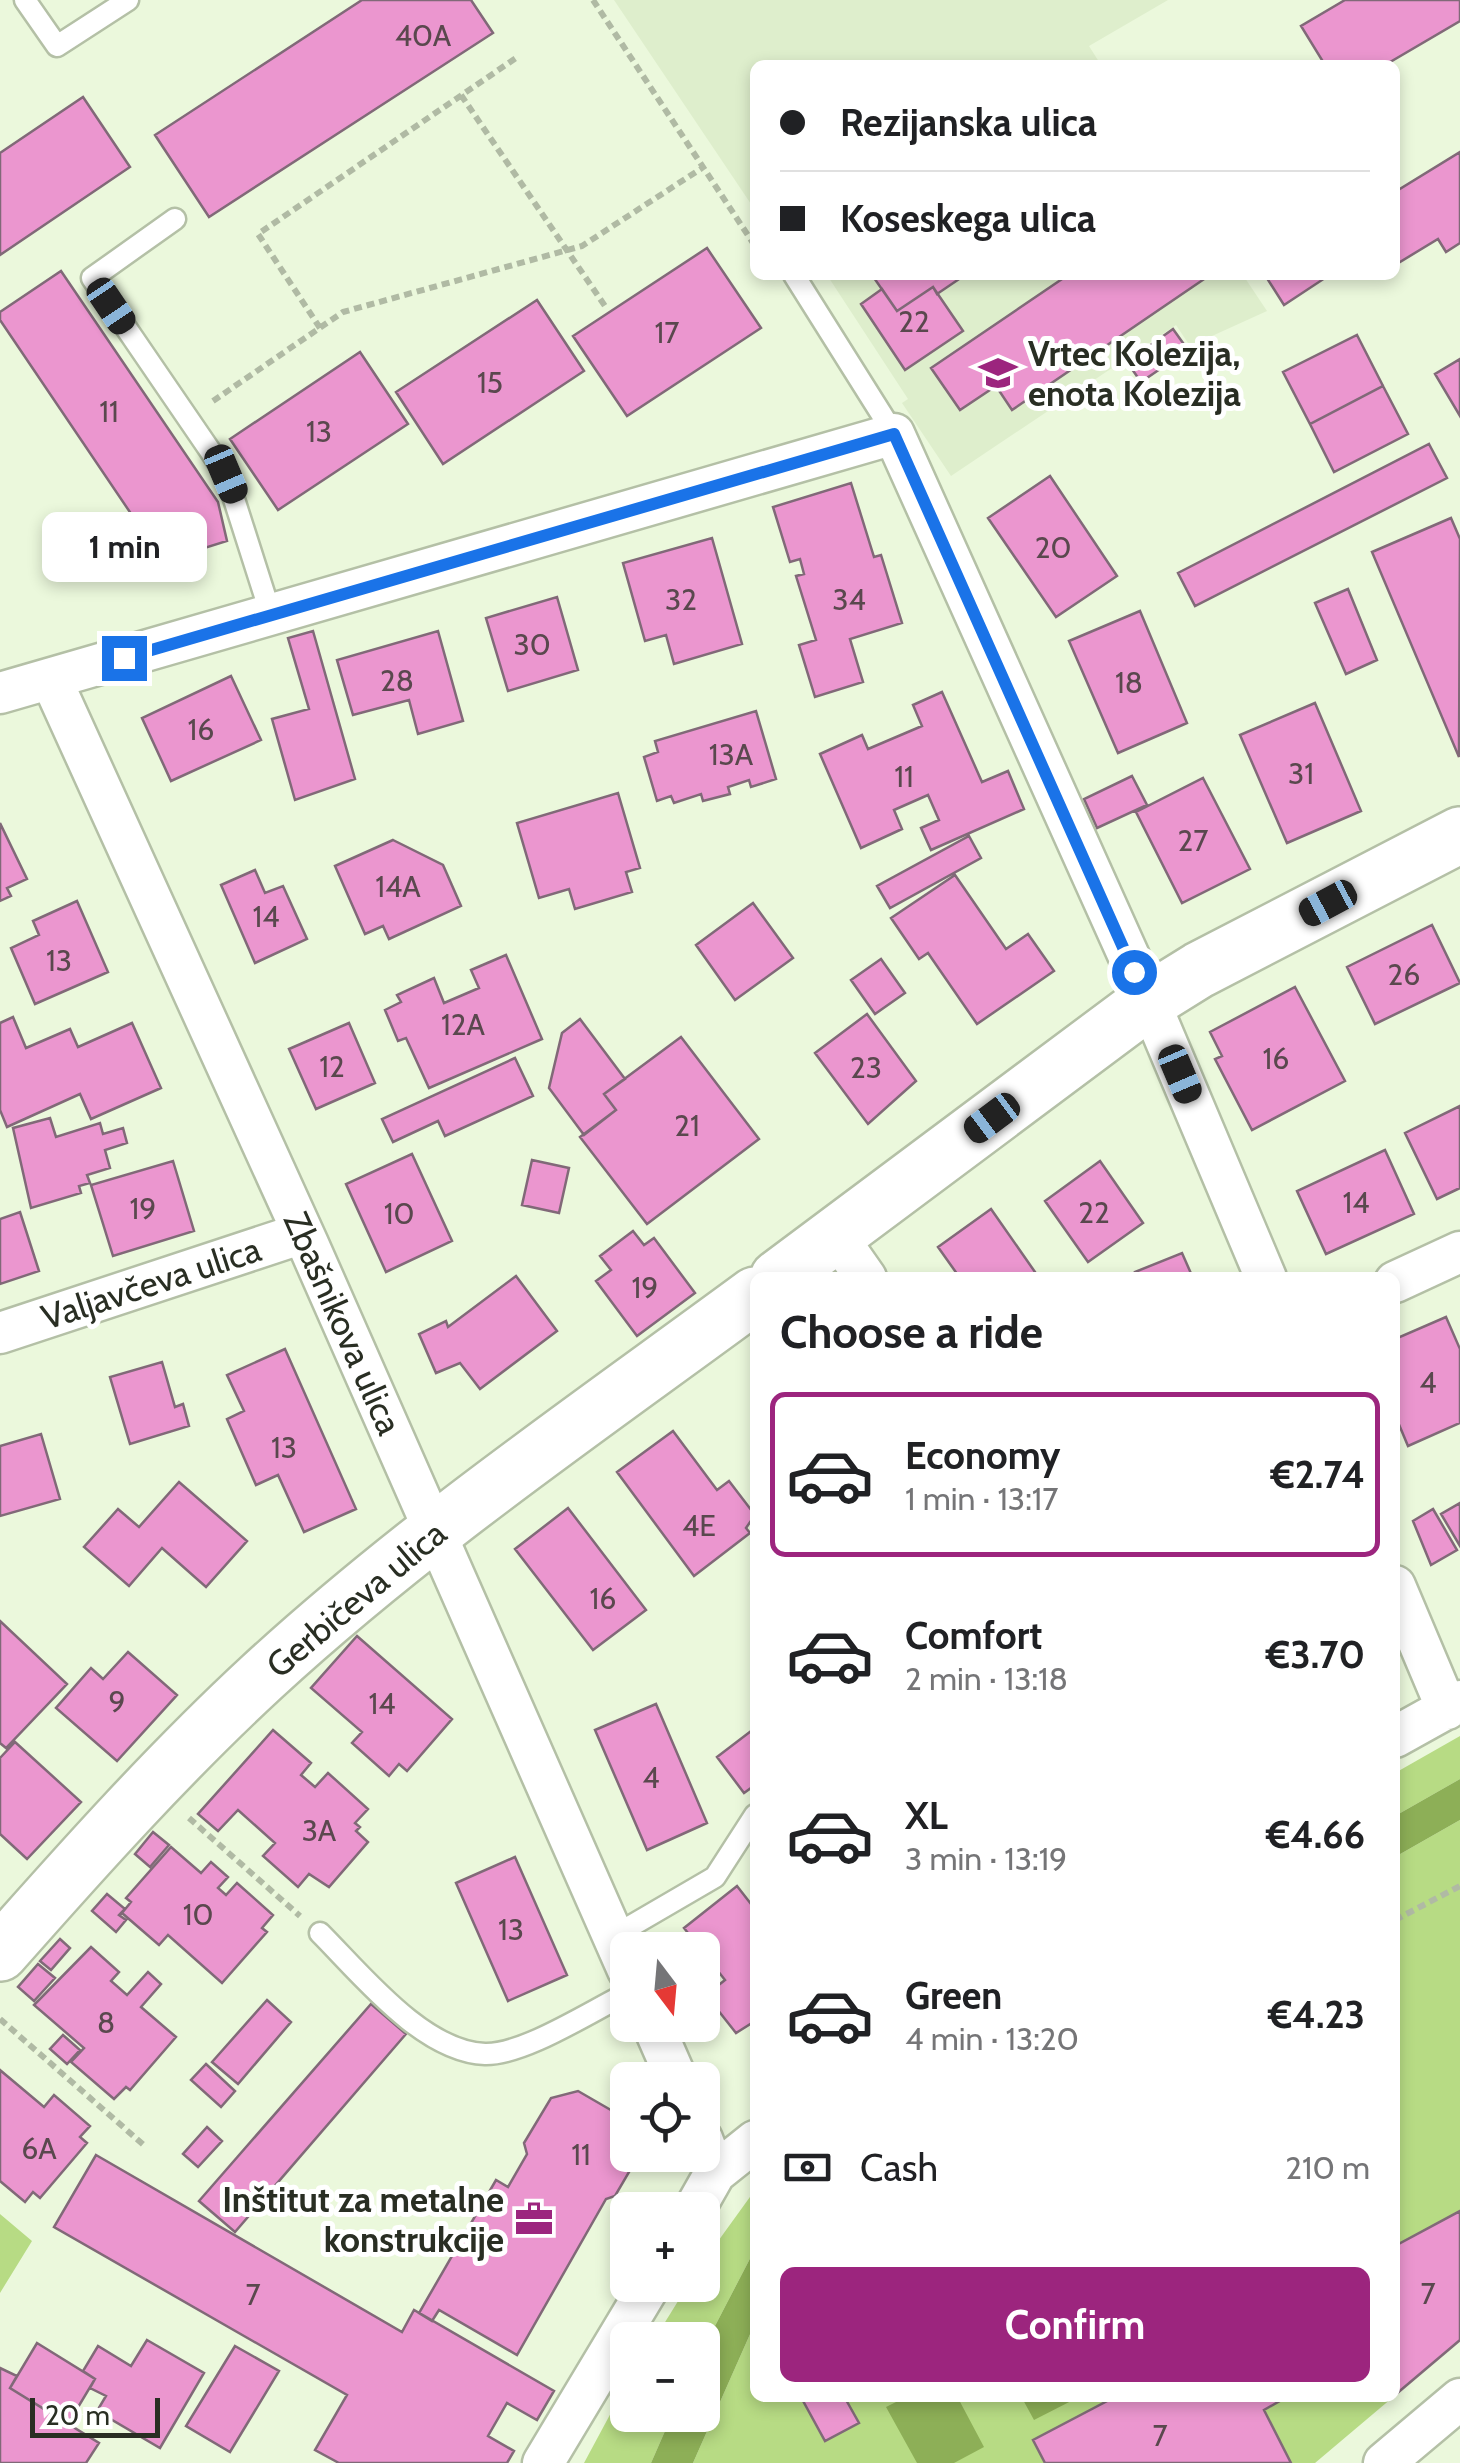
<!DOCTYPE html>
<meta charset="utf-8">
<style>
:root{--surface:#fff;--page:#f2f2f2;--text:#202124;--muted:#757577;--line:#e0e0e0;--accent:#9c257e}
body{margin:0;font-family:Cabin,sans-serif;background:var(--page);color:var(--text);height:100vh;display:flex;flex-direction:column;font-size:38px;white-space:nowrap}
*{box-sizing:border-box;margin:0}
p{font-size:32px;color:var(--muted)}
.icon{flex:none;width:55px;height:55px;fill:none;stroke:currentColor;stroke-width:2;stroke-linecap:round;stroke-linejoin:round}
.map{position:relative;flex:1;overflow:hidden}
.details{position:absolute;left:750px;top:1272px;width:650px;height:1130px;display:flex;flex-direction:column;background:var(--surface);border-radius:15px;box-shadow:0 5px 15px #0003}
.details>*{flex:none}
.banner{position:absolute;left:750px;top:60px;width:650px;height:220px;border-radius:15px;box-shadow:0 5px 15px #0003;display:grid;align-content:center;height:220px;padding:0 30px;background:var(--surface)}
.needle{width:65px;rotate:164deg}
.fabs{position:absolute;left:610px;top:1932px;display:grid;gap:20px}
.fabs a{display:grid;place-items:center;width:110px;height:110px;border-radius:15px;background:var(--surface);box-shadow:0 5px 15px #0003;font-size:50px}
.scale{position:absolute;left:30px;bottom:25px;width:130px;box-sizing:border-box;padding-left:10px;border:5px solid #292e23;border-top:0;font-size:28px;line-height:35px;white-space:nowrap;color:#292e23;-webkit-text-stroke:8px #fff;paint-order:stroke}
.end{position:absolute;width:45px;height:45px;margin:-22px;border:12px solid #1a73e8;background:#fff;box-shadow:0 0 0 5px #fff}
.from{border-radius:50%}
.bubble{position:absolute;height:70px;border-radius:15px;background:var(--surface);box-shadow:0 5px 15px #0003;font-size:32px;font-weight:800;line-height:70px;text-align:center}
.car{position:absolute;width:30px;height:60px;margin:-30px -15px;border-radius:12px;box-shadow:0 0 8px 2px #0007;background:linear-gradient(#222 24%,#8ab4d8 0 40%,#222 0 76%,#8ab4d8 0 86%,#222 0)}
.banner b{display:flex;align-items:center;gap:35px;height:95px;font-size:38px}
.banner b+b{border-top:2px solid var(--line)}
.banner i{width:25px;height:25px;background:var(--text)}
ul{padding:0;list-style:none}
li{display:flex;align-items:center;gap:30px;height:165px;margin:0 20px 15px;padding:0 10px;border:5px solid transparent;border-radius:15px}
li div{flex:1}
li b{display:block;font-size:38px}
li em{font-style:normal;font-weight:800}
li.selected{border-color:var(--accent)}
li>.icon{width:90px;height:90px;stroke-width:1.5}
h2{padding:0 30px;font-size:45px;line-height:120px}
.pay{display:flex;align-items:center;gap:25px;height:110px;padding:0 30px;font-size:38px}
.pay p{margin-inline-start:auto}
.primary-button{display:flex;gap:20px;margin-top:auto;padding:20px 30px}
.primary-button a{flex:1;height:115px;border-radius:15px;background:var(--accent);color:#fff;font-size:40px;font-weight:800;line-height:115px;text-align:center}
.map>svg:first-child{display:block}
.built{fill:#deeecc}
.green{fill:#b7db84}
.water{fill:#8daf57}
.building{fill:#eb96cf;stroke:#816978;stroke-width:2.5}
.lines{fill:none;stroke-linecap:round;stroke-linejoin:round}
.lane-casing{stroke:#b4c0a6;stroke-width:25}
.street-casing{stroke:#b4c0a6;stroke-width:45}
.secondary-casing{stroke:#b4c0a6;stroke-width:60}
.path{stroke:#b0baa4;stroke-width:6;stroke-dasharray:8 5;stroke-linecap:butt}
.lane{stroke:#fff;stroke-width:20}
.street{stroke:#fff;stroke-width:40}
.secondary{stroke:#fff;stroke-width:55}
.route{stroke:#1a73e8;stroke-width:12}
.labels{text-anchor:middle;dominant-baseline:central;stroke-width:10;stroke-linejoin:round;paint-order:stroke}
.number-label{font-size:30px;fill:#5a484e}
.poi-label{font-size:35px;font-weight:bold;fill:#292e23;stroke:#fff;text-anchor:start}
.street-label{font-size:35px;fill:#292e23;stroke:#fff}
</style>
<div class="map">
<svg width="1460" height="2463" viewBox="0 0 1460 2463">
<rect width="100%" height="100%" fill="#ebf8dc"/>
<path class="built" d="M614,0H1168L1089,46L1101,65H755V210Z
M827,275H1243L1267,311L1190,346L1176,325L951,476L902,403L908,399Z"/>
<path class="green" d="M1460,1736V1779L1395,1816V1773Z
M1460,1820V2340L1395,2395V1857Z
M755,2190V2249L703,2349L702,2340H654L688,2285H702L703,2262Z
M0,2214L32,2241L0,2293Z
M755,2323V2398H1392L1315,2463H693Z
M627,2383L628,2415H672L651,2463H584Z"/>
<path class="water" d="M1460,1779V1820L1395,1857V1816Z
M755,2249V2323L693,2463H651L672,2415H702L703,2349Z
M904,2398H958L984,2447L954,2463H917L886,2407Z
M1022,2398H1077L1034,2420Z"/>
<path class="building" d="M362,0H471L493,33L209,217L155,135Z
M1345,0H1460V21L1385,65H1325L1301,26Z
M83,97L130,167L0,255V153Z
M1460,152V243L1446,252L1438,239L1395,265V192Z
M707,248L761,328L627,416L573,336Z
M61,271L218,502L227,541L163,561L0,320V312Z
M872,275H965L937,294L933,287L897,311Z
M1068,275H1210L1012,410L996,386L960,410L931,368Z
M1265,275H1323L1325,278L1284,305Z
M933,287L963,331L905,370L861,304L882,289L897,311Z
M537,300L584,371L443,464L396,392Z
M1173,329L1188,350L1141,382L1127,362Z
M1357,335L1383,386L1310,424L1283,372Z
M360,352L408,424L278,510L230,439Z
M1460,359V416L1435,374Z
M1383,386L1408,434L1334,472L1310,424Z
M1429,444L1447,478L1195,606L1178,573Z
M1050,476L1117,576L1056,617L988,518Z
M851,483L874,557L881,555L902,623L850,639L863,682L815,697L799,645L816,640L796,576L804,574L800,559L790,562L773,507Z
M1451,518L1460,539L1459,757L1372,552Z
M712,538L742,644L674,664L666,635L645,641L623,563Z
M1348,589L1377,660L1346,674L1315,603Z
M557,597L578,670L508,691L486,618Z
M1140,611L1187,723L1118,753L1069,641Z
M313,631L355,779L295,800L272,719L309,709L288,638Z
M438,631L463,721L418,734L409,700L353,715L337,660Z
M231,676L261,740L171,781L142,718Z
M942,692L982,782L1008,771L1024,809L931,850L921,828L939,820L928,795L894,810L902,829L861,848L820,754L862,735L868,749L922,726L913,705Z
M1315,703L1361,811L1287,843L1240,735Z
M756,711L776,779L751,787L749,780L728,787L730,794L703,801L701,794L674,803L671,796L657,801L644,757L658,752L655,741Z
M1132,776L1147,805L1097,828L1084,799Z
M1203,778L1250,869L1182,903L1136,812Z
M618,793L640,868L626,872L632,892L575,909L569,889L539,898L517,823Z
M0,823L27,879L7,888L11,896L0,901Z
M969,836L981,858L890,908L877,886Z
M393,840L443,865L461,906L389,939L383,926L365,934L335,866Z
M255,870L265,893L283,886L307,939L255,963L221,885Z
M955,875L1006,949L1028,934L1054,971L977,1024L928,953L919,959L891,918Z
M77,901L108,972L35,1004L11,948L39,935L33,921Z
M753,903L793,958L735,1000L696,945Z
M1432,925L1460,983L1375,1024L1347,967Z
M506,955L542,1039L429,1088L406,1038L398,1041L385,1010L401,1002L397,995L434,978L444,1003L479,988L471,970Z
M881,959L905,993L875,1014L851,980Z
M1295,987L1345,1081L1252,1130L1215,1059L1222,1056L1210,1032Z
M867,1014L916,1081L868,1124L815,1053Z
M13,1017L26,1048L70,1029L78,1047L132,1023L161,1088L91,1119L80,1094L7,1127L0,1110V1023Z
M580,1019L625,1079L604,1094L616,1110L584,1135L549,1088L562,1033Z
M349,1023L375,1083L316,1109L289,1049Z
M681,1037L759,1139L647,1224L580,1137L616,1110L604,1094Z
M515,1058L533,1096L445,1136L438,1121L393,1142L382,1119Z
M1460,1106V1188L1437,1199L1405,1133Z
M50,1118L56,1137L100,1123L103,1134L123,1128L127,1143L105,1150L110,1168L87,1175L90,1183L79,1186L81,1193L31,1208L13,1128Z
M1385,1150L1414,1214L1326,1254L1297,1191Z
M412,1154L452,1241L386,1272L346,1184Z
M532,1160L569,1168L559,1213L522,1205Z
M173,1161L194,1231L113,1256L91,1185Z
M1100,1161L1143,1223L1088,1262L1045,1201Z
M991,1209L1035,1272L1027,1278H960L938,1247Z
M20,1212L39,1271L0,1284V1219Z
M633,1231L644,1245L654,1238L695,1293L637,1336L596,1281L611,1270L600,1256Z
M1182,1253L1193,1278H1137L1135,1272Z
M516,1276L557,1331L480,1389L460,1363L436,1373L419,1334L446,1321L448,1327Z
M1446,1317L1460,1349V1423L1408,1446L1395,1415V1339Z
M285,1349L356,1509L304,1532L278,1475L256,1485L227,1419L244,1411L227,1375Z
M162,1362L175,1407L183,1404L189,1426L130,1444L110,1377Z
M673,1431L717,1490L729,1481L755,1515L746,1528L750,1533L694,1576L617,1472Z
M41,1434L60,1499L0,1516V1446Z
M179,1482L247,1541L206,1587L162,1548L129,1586L84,1547L118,1509L139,1527Z
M1460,1503V1546L1441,1514Z
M568,1508L646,1610L593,1650L515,1549Z
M1433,1509L1457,1550L1431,1565L1413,1521Z
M0,1621L67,1684L6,1748L0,1743Z
M357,1636L452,1719L407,1771L399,1764L389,1776L352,1743L362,1732L311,1688Z
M128,1652L177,1695L117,1761L56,1708L91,1668L103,1679Z
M656,1704L707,1823L647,1850L595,1730Z
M755,1728V1785L744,1793L717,1757Z
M273,1730L311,1763L301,1775L315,1787L328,1773L368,1809L355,1823L360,1827L356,1831L368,1842L329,1887L309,1874L298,1887L263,1856L275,1843L238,1810L218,1831L198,1814Z
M15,1742L81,1802L27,1859L0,1834V1758Z
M153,1832L169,1845L150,1867L135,1854Z
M171,1847L201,1873L211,1862L228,1877L218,1888L226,1895L237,1883L273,1915L262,1928L267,1932L222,1983L168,1935L159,1945L122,1913L131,1902L126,1898Z
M515,1857L567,1975L508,2001L456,1883Z
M737,1886L751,1904L755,1901V2021L736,2033L706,1995L725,1980L684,1928Z
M107,1894L125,1909L119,1915L126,1920L116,1932L92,1911Z
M60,1939L70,1948L51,1970L40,1961Z
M91,1947L119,1972L111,1981L127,1995L148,1972L161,1984L141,2007L176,2037L130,2090L126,2087L114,2099L71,2062L84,2048L34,2005Z
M38,1964L55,1978L34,2001L18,1987Z
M267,2000L291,2022L238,2084L212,2062Z
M371,2004L406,2034L235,2232L199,2201Z
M63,2035L80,2050L67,2064L50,2049Z
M206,2064L235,2091L221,2107L191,2080Z
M0,2070L44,2107L54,2095L90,2126L80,2137L87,2143L40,2198L33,2192L25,2202L0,2181Z
M578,2091L628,2120V2155H639L615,2196L606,2199L517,2355L439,2310L432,2321L419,2313L496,2180L508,2187L527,2154L524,2143L551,2098Z
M207,2127L222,2141L198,2167L183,2154Z
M96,2155L402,2332L414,2310L554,2391L537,2420L507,2403L488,2436L514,2451L507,2463H339L315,2450L347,2395L54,2227Z
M1460,2211V2340L1395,2395V2246Z
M147,2340L204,2373L160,2448L97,2411L106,2396L90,2388L95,2379L83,2371L98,2346L131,2366Z
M37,2343L95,2379L68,2424L10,2388Z
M235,2346L279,2371L230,2452L186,2426Z
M0,2368L17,2376L10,2388L99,2443L86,2463H0Z
M845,2398L859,2423L825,2441L802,2399Z
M1113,2398H1285L1264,2410L1291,2463H1045L1033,2440Z"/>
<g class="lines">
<g class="lane-casing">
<path id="lane" d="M25,0L57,46L128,0
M175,219L92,278L226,474L271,615
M794,275L894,434
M320,1933C361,1974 423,2052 485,2054C524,2055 591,2011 628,1993
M612,1937L715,1877L755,1815"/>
</g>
<g class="street-casing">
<path id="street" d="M51,679L308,1244L628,1970
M0,693L894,434L1149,1001L1266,1278
M836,1235L866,1278
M1395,1282L1460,1252
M0,1333L303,1233
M1395,1586L1447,1709
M1395,1737L1460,1701
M653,2025L677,2080
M702,2139L715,2173
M694,2210L715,2173L755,2141
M543,2463L650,2285
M1384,2463L1460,2399"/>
</g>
<g class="secondary-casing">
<path id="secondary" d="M778,1278L1149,1001L1199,970L1460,835
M0,1953C84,1858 169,1763 262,1677C415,1536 588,1418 755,1295"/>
</g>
<path class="path" d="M593,0L755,246
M461,95L607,309
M320,328L258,234L516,58
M213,401L343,312L582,246L702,168
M189,1818L300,1916
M1395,1920L1460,1886
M0,2019L146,2147"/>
<use href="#lane" class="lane"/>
<use href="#street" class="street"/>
<use href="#secondary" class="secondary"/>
</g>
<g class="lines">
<path class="route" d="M124,658L894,434L1134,972"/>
</g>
<defs>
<g id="school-bare" transform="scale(3)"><path d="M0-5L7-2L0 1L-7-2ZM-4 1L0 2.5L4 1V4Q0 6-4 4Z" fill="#9c257e" stroke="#fff" stroke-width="2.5" paint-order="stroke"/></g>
<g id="office-bare" transform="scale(3)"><path d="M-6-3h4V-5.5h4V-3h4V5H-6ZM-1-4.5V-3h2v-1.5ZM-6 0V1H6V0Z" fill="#9c257e" stroke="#fff" stroke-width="2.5" paint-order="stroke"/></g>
</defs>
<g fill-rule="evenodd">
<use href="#school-bare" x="998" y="373"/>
<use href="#office-bare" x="534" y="2219"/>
</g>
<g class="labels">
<g class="number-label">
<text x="423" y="35">40A</text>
<text x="914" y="321">22</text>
<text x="667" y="332">17</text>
<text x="490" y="382">15</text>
<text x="109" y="411">11</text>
<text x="319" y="431">13</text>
<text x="1053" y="547">20</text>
<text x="681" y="599">32</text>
<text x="849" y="599">34</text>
<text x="532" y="644">30</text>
<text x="397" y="680">28</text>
<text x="1129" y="682">18</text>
<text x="201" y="729">16</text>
<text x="731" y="754">13A</text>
<text x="1301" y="773">31</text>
<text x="904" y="776">11</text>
<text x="1193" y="840">27</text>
<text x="398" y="886">14A</text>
<text x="266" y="916">14</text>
<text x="59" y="960">13</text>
<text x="1404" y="974">26</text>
<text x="463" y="1024">12A</text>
<text x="1276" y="1058">16</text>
<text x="332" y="1066">12</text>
<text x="866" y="1067">23</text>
<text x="687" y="1125">21</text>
<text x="1356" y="1202">14</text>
<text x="143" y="1208">19</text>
<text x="1094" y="1212">22</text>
<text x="399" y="1213">10</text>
<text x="645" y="1287">19</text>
<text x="1428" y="1382">4</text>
<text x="284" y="1447">13</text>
<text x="699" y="1525">4E</text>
<text x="603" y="1598">16</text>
<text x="117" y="1701">9</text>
<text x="382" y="1703">14</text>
<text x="651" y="1777">4</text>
<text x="319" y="1830">3A</text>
<text x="198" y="1914">10</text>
<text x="511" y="1929">13</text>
<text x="106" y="2022">8</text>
<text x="39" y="2148">6A</text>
<text x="581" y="2154">11</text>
<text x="1428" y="2293">7</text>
<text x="253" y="2294">7</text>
<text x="1160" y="2435">7</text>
</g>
<g class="poi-label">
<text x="1028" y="353">Vrtec Kolezija,<tspan x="1028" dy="40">enota Kolezija</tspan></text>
<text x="504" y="2199" text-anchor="end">Inštitut za metalne<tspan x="504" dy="40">konstrukcije</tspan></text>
</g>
<g class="street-label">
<text transform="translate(151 1283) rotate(-18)">Valjavčeva ulica</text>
<text transform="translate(343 1323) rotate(66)">Zbašnikova ulica</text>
<text transform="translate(356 1599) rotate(-40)">Gerbičeva ulica</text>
</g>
</g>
</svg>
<div class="fabs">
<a><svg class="needle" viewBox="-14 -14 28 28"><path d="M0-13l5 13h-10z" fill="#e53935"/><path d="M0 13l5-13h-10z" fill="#757577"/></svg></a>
<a><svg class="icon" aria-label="locate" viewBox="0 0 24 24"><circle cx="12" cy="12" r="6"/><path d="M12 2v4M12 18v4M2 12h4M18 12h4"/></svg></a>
<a>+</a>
<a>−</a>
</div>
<div class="scale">20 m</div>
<i class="end from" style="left:1134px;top:972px"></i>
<i class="end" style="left:124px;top:658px"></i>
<div class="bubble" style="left:42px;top:512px;width:165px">1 min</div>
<i class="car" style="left:111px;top:306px;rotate:146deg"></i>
<i class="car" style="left:226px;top:474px;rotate:157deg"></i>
<i class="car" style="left:1328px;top:903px;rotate:242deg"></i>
<i class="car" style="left:1180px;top:1074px;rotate:157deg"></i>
<i class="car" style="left:992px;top:1118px;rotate:233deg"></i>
<div class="banner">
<b><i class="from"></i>Rezijanska ulica</b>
<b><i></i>Koseskega ulica</b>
</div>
<section class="details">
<h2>Choose a ride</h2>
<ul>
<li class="selected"><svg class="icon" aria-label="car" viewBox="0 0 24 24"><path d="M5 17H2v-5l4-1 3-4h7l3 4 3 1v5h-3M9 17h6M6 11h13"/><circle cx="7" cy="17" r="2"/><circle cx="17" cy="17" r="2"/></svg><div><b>Economy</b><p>1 min · 13:17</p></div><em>€2.74</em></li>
<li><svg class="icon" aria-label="car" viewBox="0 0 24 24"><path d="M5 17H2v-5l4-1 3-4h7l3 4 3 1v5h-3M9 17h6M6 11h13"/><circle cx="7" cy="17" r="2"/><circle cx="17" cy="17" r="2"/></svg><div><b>Comfort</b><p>2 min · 13:18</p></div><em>€3.70</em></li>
<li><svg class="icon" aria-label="car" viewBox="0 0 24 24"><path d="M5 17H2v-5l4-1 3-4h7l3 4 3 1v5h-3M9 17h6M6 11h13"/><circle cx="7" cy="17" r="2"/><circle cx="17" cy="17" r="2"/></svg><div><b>XL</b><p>3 min · 13:19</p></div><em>€4.66</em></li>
<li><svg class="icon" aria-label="car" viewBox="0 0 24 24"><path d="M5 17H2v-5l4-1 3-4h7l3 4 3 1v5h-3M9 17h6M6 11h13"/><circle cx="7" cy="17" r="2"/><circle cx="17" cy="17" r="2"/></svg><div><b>Green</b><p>4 min · 13:20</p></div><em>€4.23</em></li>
</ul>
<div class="pay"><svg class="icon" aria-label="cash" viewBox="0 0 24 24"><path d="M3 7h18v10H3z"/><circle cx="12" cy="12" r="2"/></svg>Cash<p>210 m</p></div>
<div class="primary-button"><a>Confirm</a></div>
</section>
</div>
